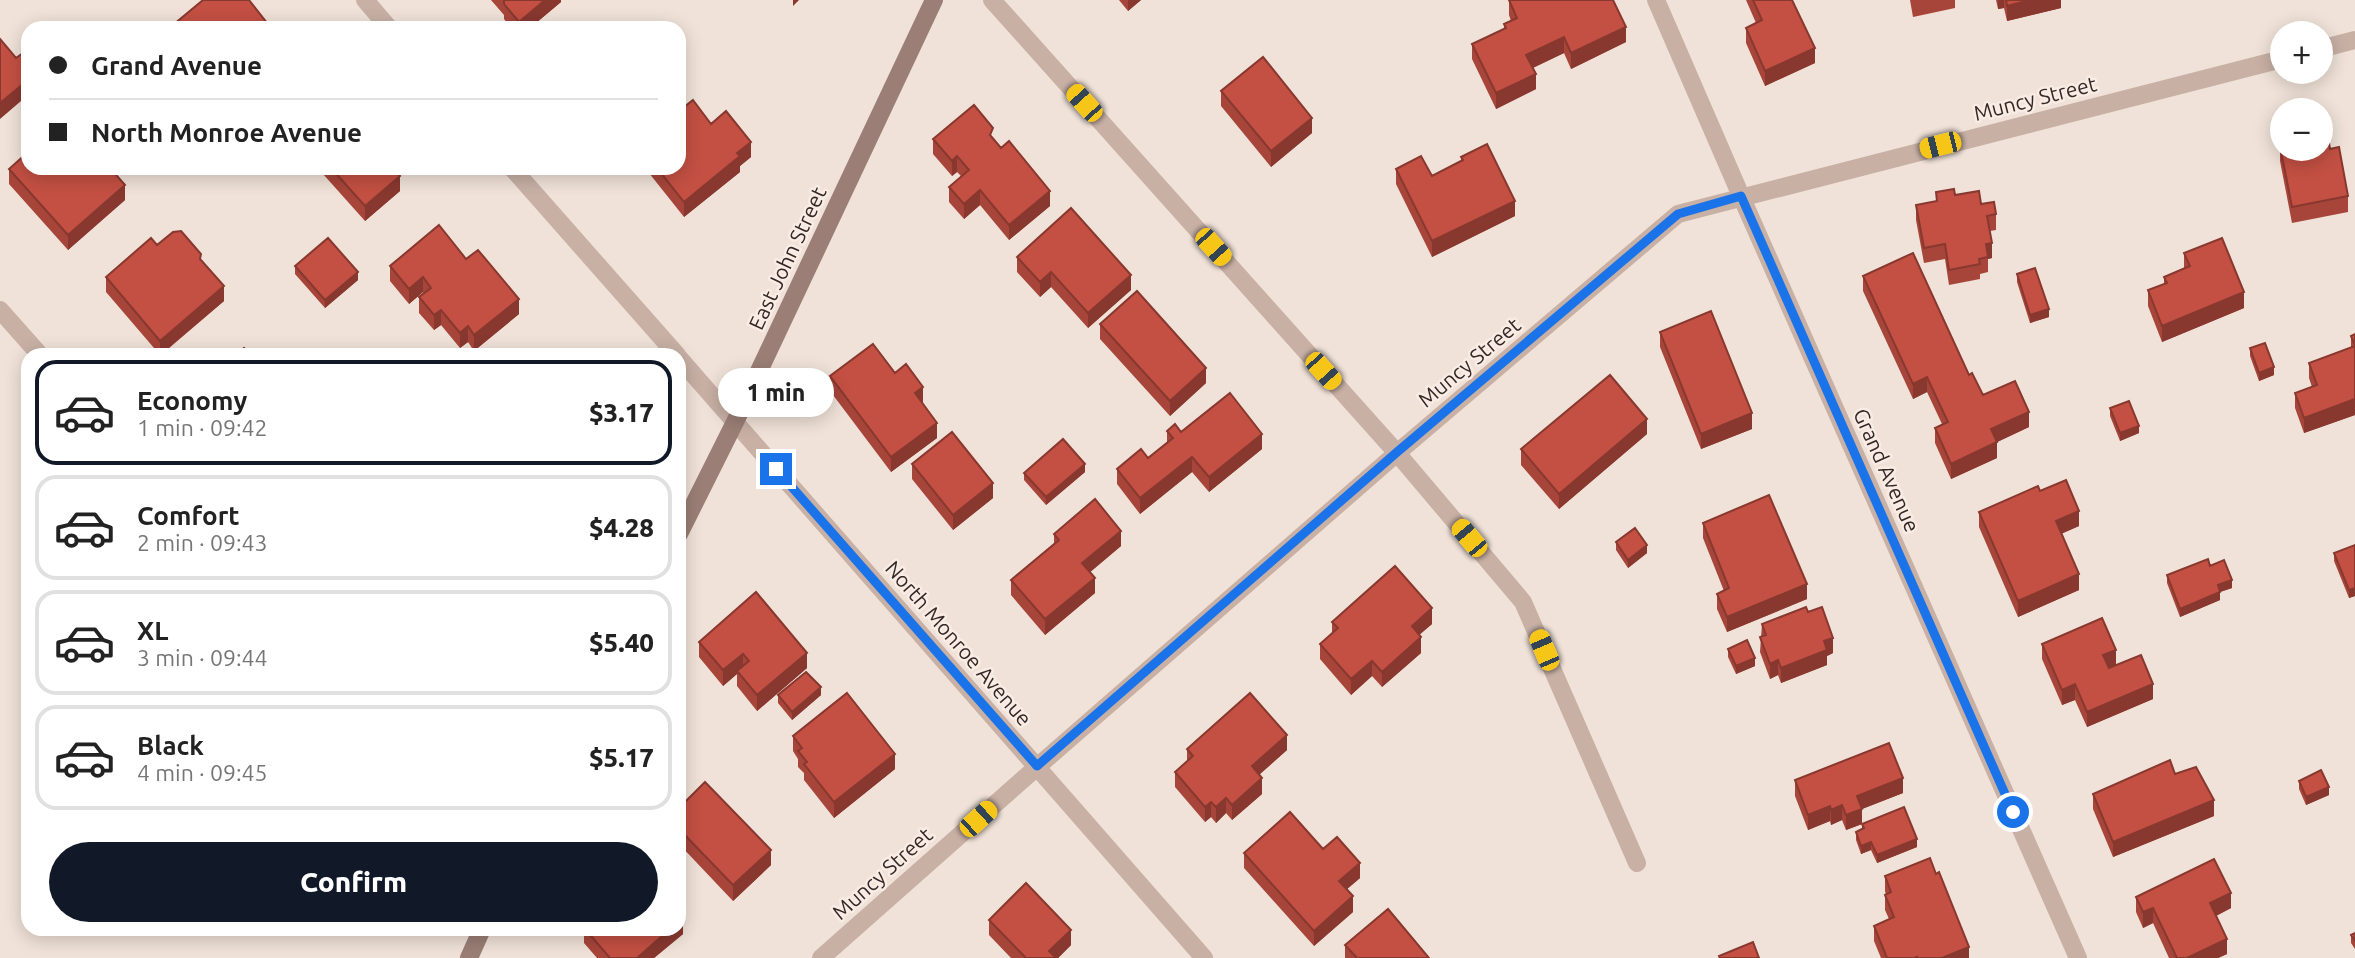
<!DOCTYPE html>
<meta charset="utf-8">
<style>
:root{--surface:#fff;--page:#f2f2f2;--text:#222;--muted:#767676;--line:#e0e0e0;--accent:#111827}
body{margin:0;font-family:Ubuntu,sans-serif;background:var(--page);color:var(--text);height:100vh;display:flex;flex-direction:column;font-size:26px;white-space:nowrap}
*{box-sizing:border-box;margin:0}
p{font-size:23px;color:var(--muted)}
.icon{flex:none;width:38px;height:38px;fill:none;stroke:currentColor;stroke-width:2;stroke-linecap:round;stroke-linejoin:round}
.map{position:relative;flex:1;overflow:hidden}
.drawer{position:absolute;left:21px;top:348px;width:665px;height:588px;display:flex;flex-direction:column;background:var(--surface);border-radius:21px;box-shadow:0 4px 18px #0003}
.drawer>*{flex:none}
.top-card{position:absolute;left:21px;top:21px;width:665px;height:154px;border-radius:21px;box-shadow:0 4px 18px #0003;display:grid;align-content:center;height:154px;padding:0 28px;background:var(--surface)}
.tools{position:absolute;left:2270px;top:21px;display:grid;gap:14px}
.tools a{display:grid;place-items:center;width:63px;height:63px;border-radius:50%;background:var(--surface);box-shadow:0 4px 18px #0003;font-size:35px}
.end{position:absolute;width:32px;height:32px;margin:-16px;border:9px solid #1a73e8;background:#fff;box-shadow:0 0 0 4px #fff}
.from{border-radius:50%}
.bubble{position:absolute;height:49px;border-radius:24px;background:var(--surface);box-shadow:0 4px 18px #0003;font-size:23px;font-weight:800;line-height:49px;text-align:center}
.car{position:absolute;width:21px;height:42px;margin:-21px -10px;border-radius:9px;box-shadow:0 0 5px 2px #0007;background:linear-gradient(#f5c518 24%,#345 0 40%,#f5c518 0 76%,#345 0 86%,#f5c518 0)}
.top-card b{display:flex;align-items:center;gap:24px;height:66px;font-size:26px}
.top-card b+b{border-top:2px solid var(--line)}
.top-card i{width:18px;height:18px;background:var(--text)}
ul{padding:12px 0 0;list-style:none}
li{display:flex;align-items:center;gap:21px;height:105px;margin:0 14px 10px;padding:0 14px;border:4px solid var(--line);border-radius:21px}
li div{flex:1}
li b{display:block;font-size:26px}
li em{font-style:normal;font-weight:800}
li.current{border-color:var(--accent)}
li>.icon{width:63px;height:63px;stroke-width:1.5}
.primary-button{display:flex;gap:14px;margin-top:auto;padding:14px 28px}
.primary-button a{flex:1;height:80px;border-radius:42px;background:var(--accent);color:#fff;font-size:28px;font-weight:800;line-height:80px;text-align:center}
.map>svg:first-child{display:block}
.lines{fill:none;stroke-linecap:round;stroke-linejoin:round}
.street{stroke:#c8b0a5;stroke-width:18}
.secondary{stroke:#9b7f76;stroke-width:18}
.wall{fill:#a8453a}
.shaded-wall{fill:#88382f}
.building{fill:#c35043;stroke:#88382f;stroke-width:2}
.route{stroke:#1a73e8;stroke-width:9}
.labels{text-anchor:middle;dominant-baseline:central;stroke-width:5;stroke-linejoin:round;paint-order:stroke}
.street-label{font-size:21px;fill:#342826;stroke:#f8ece4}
</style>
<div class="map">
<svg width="2355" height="958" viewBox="0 0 2355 958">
<rect width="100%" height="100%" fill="#f0e2d8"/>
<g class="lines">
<path class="street" d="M365,0L389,28
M992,0L1397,453L1523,602L1637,863
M1656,0L1741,196L2078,958
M2320,49L2355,40
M512,168L677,355
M0,310L40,355
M679,358L1204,958
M821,958L1037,767L1397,453L1678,214L2282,59"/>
<path class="secondary" d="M679,534L735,422L934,0
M469,958L482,929"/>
</g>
<path class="wall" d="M491,0H561V2L530,28H511L504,19V15Z
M1119,0H1141L1128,11Z
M1509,0L1626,42L1571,69L1564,53L1533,68L1536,89L1496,109L1472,59V44L1504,29V24L1511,21L1509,15Z
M1746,0H1792L1815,63L1765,86L1746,43V28L1756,23Z
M1910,0H1955V8L1913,17Z
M1996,0H2061V8L2007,21L2004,8L1998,9Z
M1221,91L1312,133L1271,167L1221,106Z
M711,124L751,157L740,166V172L684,217L645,168H679Z
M993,138L1050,206L1009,240L980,205L964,219L949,202V187L961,176L957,172L952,176L933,154V139Z
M2280,146L2330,149L2348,196V212L2292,223L2280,161Z
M1461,157L1515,216L1432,257L1396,184V169L1432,176L1461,162Z
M323,168H393L400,191L365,221L323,174Z
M9,169L125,200L68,250L9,184Z
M1936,192L1955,195L1981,204L1996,214V230L1990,231L1992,258L1988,259V272L1980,274V279L1949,285L1945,259L1924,263L1916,220V205L1936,201Z
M157,245L201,260L224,301L161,355H160L106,292V277Z
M2184,253L2244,308L2162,342L2148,306V290L2164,284V277L2184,268Z
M1017,257L1131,290L1088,328L1051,287L1040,297L1017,272Z
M466,259L519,314L474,351L468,342L460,348L441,325L434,330L419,313V297L424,294L423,292L409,304L390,281V266Z
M295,266L358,280L325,308L295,274Z
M2017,274L2049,317L2030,323L2017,282Z
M1863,276L1969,375L1983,395L2029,427L1997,442V458L1951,479L1935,443V428L1942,424L1927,392L1913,399L1863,291Z
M1100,324L1206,383L1170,416L1100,339Z
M1660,332L1752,429L1701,449L1660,347Z
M2355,334V415L2304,433L2295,408V393L2312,387L2309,378V363L2351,348V336Z
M2250,348L2274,375L2259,381L2250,356Z
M895,373L923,402L922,403L937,438L891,472L830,391V376Z
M2110,408L2139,433L2120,441L2110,416Z
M1167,431L1181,432L1262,449L1209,492L1192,472L1140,514L1117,484V469L1148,458L1167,443Z
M1647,434L1559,509L1521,465V449Z
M912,464L993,498L953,530L912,479Z
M1085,472L1046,505L1024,480V473Z
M2040,491L2079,526L2061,534L2079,590L2018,617L1979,527V512Z
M1703,523L1807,599L1727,632L1717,609V594L1724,591L1703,538Z
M1054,534L1121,546L1090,572L1095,593L1045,635L1011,595V580L1054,544Z
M1616,542L1647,553L1628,568L1616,550Z
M2355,545V596L2349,598L2334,561V553Z
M2210,566L2232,588L2220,592V600L2180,617L2167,583V575Z
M1808,612L1833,653L1827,656V665L1781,683L1778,675L1770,679L1760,652L1762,624Z
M1332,622L1432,624L1419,635L1421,653L1382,687L1372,676L1351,695L1320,659V644L1332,633Z
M699,642L807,668L757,711L737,686V674L723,686L699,657Z
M2042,644L2116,665L2153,699L2087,727L2075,700L2062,705L2042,659Z
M1728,649L1755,666L1736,674L1728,657Z
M778,695H821L792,720L778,703Z
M793,736L895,769L834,818L804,780V773L798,767V759L793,751Z
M1187,749L1287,750L1259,775L1262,794L1232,820L1226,813L1216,823L1211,817L1205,822L1175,787V772L1187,762Z
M2175,774L2214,816L2113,857L2093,809V794Z
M1795,780L1903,793L1862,809V824L1917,847L1877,863L1871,850L1861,854L1856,840V832L1862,829V824L1846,830L1842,820L1831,825L1830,821L1808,830L1795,796Z
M2299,781L2329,795L2306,805L2299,789Z
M679,808L771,865L733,901L679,844Z
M1244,853L1360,878L1347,889L1353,912L1314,946L1244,868Z
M1885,876L1969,958H1881L1874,941V926L1889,919L1885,910V895H1886L1885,891Z
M2136,897L2231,908L2216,916L2227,954L2218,958H2169L2153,923L2143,928L2136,912Z
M989,920L1071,945L1058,958H1011L989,935Z
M584,929H679L683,934L654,958H597L584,943Z
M2355,933V949L2351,943V935Z
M1345,945L1429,958H1345Z"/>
<path class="shaded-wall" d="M545,0H561V2L530,28H519V22Z
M793,0H799L793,6Z
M1128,0H1141L1128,11Z
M1998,0H2004V8L1998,9Z
M2030,0H2061V8L2007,21V6Z
M1626,27V42L1571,69V53Z
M1564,37V53L1526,71V55Z
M1815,48V63L1765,86V71Z
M1536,74V89L1496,109V93Z
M28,80V95L0,119V103Z
M1312,118V133L1271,167V151Z
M751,142V157L740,166V172L684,217V202L737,153Z
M957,156V172L952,176V161Z
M400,176V191L365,221V206Z
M125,185V200L68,250V235Z
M980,190V205L964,219V204Z
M1050,191V206L1009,240V225Z
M1515,201V216L1432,257V241Z
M1992,243V258L1988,259L1986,244Z
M358,272V280L325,308V300Z
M1051,272V287L1040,297V282Z
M1131,275V290L1088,328V313Z
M423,277V292L409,304V289Z
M224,286V301L160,355V341Z
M2244,292V308L2162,342V326Z
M519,299V314L474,351V335Z
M2049,309V317L2030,323V315Z
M441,310V325L434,330V315Z
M468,326V342L460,348V333Z
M2274,367V375L2259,381V373Z
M1206,368V383L1170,416V401Z
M1927,377V392L1913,399V384Z
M923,387V402L915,409V393Z
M2355,399V415L2304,433V418Z
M2029,412V427L1991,445V429Z
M1752,413V429L1701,449V434Z
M1647,419V434L1559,509V494Z
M937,423V438L891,472V457Z
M2139,426V433L2120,441V433Z
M1262,434V449L1209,492V477Z
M1997,442V458L1951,479V464Z
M1192,457V472L1140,514V498Z
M1085,464V472L1046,505V497Z
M993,483V498L953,530V515Z
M2079,511V526L2056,536V521Z
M1121,531V546L1082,579V563Z
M1647,545V553L1628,568V560Z
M2079,574V590L2018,617V601Z
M1095,578V593L1045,635V619Z
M2232,580V588L2220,592V600L2180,617V609L2218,585Z
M1807,584V599L1727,632V617Z
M2355,588V596L2349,598V590Z
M1432,608V624L1412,641V626Z
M1421,637V653L1382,687V672Z
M1833,638V653L1827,656V665L1781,683V668L1824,641Z
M2116,650V665L2103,670V655Z
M807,653V668L757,711V695Z
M743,654V669L737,671V674L723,686V670Z
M1755,658V666L1736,674V666Z
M1778,660V675L1770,679V664Z
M1372,661V676L1351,695V679Z
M2075,684V700L2062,705V690Z
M2153,684V699L2087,727V712Z
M821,687V695L792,720V712Z
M1287,735V750L1252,781V766Z
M895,754V769L834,818V802Z
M1262,778V794L1232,820V805Z
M1903,778V793L1862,809V824L1846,830V815L1857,796Z
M2329,787V795L2306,805V797Z
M1226,798V813L1216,823V807Z
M2214,800V816L2113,857V842Z
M1211,802V817L1205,822V807Z
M1842,805V820L1831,825V810Z
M1830,806V821L1808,830V815Z
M1917,839V847L1877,863V855Z
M1871,842V850L1861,854V846Z
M771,850V865L733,901V885Z
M1360,863V878L1339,896V881Z
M2231,893V908L2210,919V903Z
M1353,896V912L1314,946V931Z
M2153,908V923L2143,928V912Z
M683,919V934L654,958H637L670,929H679V922Z
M1071,930V945L1058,958H1049V951Z
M2227,939V954L2218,958H2187Z
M1969,947V958H1942Z"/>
<path class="building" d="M203,0H249L271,28H175L173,25Z
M504,0H545L519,22L504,4Z
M1509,0H1613L1626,27L1571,53L1564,37L1526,55L1536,74L1496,93L1472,44L1506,28L1504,24L1517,18Z
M1753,0H1792L1815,48L1765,71L1746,28L1762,20Z
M2006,0H2030L2007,6Z
M0,39L16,58L23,53L28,59V80L0,103Z
M1263,57L1312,118L1271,151L1221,91Z
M693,100L711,124L726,111L751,142L737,153L740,156L684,202L657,168H679V111Z
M974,105L993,128L990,135L1001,148L1009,141L1050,191L1009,225L980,190L964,204L949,187L969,170L957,156L952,161L933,139Z
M2328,137L2330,149L2339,147L2348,196L2292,207L2280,146H2282V149H2320V138Z
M1487,144L1515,201L1432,241L1396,169L1421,156L1432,176L1463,160L1461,157Z
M28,152V168H110L125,185L68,235L9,169Z
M331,168H393L400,176L365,206Z
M1954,189L1955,195L1979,191L1981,204L1994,202L1996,214L1987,216L1992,243L1986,244L1988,257L1979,259L1980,264L1949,270L1945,244L1924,248L1916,205L1937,201L1936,192Z
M1071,208L1131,275L1088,313L1051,272L1040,282L1017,257Z
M439,225L466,259L478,250L519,299L474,335L468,326L460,333L441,310L434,315L419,297L431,288L423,277L409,289L390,266Z
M181,231L201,254L200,259L224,286L160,341L106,277L151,238L157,245L173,232Z
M328,238L358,272L325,300L295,266Z
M2222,238L2244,292L2162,326L2148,290L2167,283L2164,277L2190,266L2184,253Z
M1913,253L1969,375L1972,373L1983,395L2015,381L2029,412L1991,429L1997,442L1951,464L1935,428L1948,422L1927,377L1913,384L1863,276Z
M2035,268L2049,309L2030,315L2017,274Z
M1137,291L1206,368L1170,401L1100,324Z
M1711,311L1752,413L1701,434L1660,332Z
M2355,334V399L2304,418L2295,393L2317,385L2309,363L2355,346L2351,336Z
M2265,343L2274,367L2259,373L2250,348Z
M873,344L895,373L906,364L923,387L915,393L937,423L891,457L830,376Z
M244,348L250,355H236Z
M1610,375L1647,419L1559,494L1521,449Z
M1230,393L1262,434L1209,477L1192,457L1140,498L1117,469L1141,449L1148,458L1173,438L1167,431L1175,424L1181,432Z
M2129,401L2139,426L2120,433L2110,408Z
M952,432L993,483L953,515L912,464Z
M1063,439L1085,464L1046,497L1024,473Z
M2066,480L2079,511L2056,521L2079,574L2018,601L1979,512L2038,486L2040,491Z
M1769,495L1807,584L1727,617L1717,594L1729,588L1703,523Z
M1095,499L1121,531L1082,563L1095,578L1045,619L1011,580L1059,540L1054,534Z
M1635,528L1647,545L1628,560L1616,542Z
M2355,545V588L2349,590L2334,553Z
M2208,559L2210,566L2224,560L2232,580L2218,585L2220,592L2180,609L2167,575Z
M1395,566L1432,608L1412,626L1421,637L1382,672L1372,661L1351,679L1320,644L1338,628L1332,622Z
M756,592L807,653L757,695L737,671L749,661L743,654L723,670L699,642Z
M1806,607L1808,612L1822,607L1833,638L1824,641L1827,650L1781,668L1778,660L1770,664L1760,637L1766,635L1762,624Z
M2102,618L2116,650L2103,655L2109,668L2141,655L2153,684L2087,712L2075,684L2062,690L2042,644Z
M1747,640L1755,658L1736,666L1728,649Z
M806,672L821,687L792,712L778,695Z
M847,693L895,754L834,802L804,764L807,762L798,751L802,748L793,736Z
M1250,693L1287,735L1252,766L1262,778L1232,805L1226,798L1216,807L1211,802L1205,807L1175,772L1193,756L1187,749Z
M1889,743L1903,778L1857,796L1862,809L1846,815L1842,805L1831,810L1830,806L1808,815L1795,780Z
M2170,760L2175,774L2196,767L2214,800L2113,842L2093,794Z
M2321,770L2329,787L2306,797L2299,781Z
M705,782L771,850L733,885L679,829V808Z
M1904,807L1917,839L1877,855L1871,842L1861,846L1856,832L1864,828L1862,824Z
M1290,812L1323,849L1337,837L1360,863L1339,881L1353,896L1314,931L1244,853Z
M1930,858L1936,874L1939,872L1969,947L1942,958H1918L1917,957L1914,958H1887L1874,926L1894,917L1885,895L1891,892L1885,876Z
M2214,859L2231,893L2210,903L2227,939L2187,958H2177L2153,908L2143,912L2136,897Z
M1026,883L1071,930L1049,951L1056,958H1026L989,920Z
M1388,909L1429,958H1357L1345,945Z
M585,929H670L637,958H610Z
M2355,933V941L2351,935Z
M1753,942L1759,958H1720L1719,956Z"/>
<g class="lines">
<path class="route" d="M776,469L1037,766L1396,453L1678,214L1741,196L2013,812"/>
</g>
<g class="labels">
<g class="street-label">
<text transform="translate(2035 98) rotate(-14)">Muncy Street</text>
<text transform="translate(787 258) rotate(-65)">East John Street</text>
<text transform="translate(1469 362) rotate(-40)">Muncy Street</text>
<text transform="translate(1887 470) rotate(66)">Grand Avenue</text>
<text transform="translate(959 643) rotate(49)">North Monroe Avenue</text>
<text transform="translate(882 873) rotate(-42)">Muncy Street</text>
</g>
</g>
</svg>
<div class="tools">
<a>+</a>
<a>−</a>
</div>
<i class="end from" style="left:2013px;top:812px"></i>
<i class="end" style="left:776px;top:469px"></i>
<div class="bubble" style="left:718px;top:368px;width:116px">1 min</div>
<i class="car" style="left:1084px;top:103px;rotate:318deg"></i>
<i class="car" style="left:1940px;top:145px;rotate:256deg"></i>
<i class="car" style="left:1213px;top:247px;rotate:138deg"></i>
<i class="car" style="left:1323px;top:371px;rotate:138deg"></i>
<i class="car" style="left:1469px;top:538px;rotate:320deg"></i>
<i class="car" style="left:1544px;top:650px;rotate:337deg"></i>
<i class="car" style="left:978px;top:819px;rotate:48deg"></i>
<div class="top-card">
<b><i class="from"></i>Grand Avenue</b>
<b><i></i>North Monroe Avenue</b>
</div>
<section class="drawer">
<ul>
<li class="current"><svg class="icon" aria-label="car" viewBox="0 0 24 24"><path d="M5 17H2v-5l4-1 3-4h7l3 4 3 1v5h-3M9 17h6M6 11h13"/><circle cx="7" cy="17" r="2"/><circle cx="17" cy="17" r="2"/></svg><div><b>Economy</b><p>1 min · 09:42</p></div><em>$3.17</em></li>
<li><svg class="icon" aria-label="car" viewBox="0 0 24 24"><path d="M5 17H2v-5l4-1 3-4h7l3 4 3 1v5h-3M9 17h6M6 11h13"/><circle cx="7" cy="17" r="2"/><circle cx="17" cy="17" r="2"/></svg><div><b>Comfort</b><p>2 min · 09:43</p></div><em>$4.28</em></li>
<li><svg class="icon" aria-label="car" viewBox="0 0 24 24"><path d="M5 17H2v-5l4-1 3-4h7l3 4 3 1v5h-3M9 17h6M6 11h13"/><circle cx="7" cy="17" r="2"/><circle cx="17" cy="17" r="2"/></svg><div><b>XL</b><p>3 min · 09:44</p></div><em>$5.40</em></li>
<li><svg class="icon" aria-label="car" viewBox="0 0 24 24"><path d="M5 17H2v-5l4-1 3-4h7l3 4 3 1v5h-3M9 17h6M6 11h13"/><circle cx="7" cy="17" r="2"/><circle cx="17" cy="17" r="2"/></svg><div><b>Black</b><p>4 min · 09:45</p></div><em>$5.17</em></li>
</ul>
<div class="primary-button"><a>Confirm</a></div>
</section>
</div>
